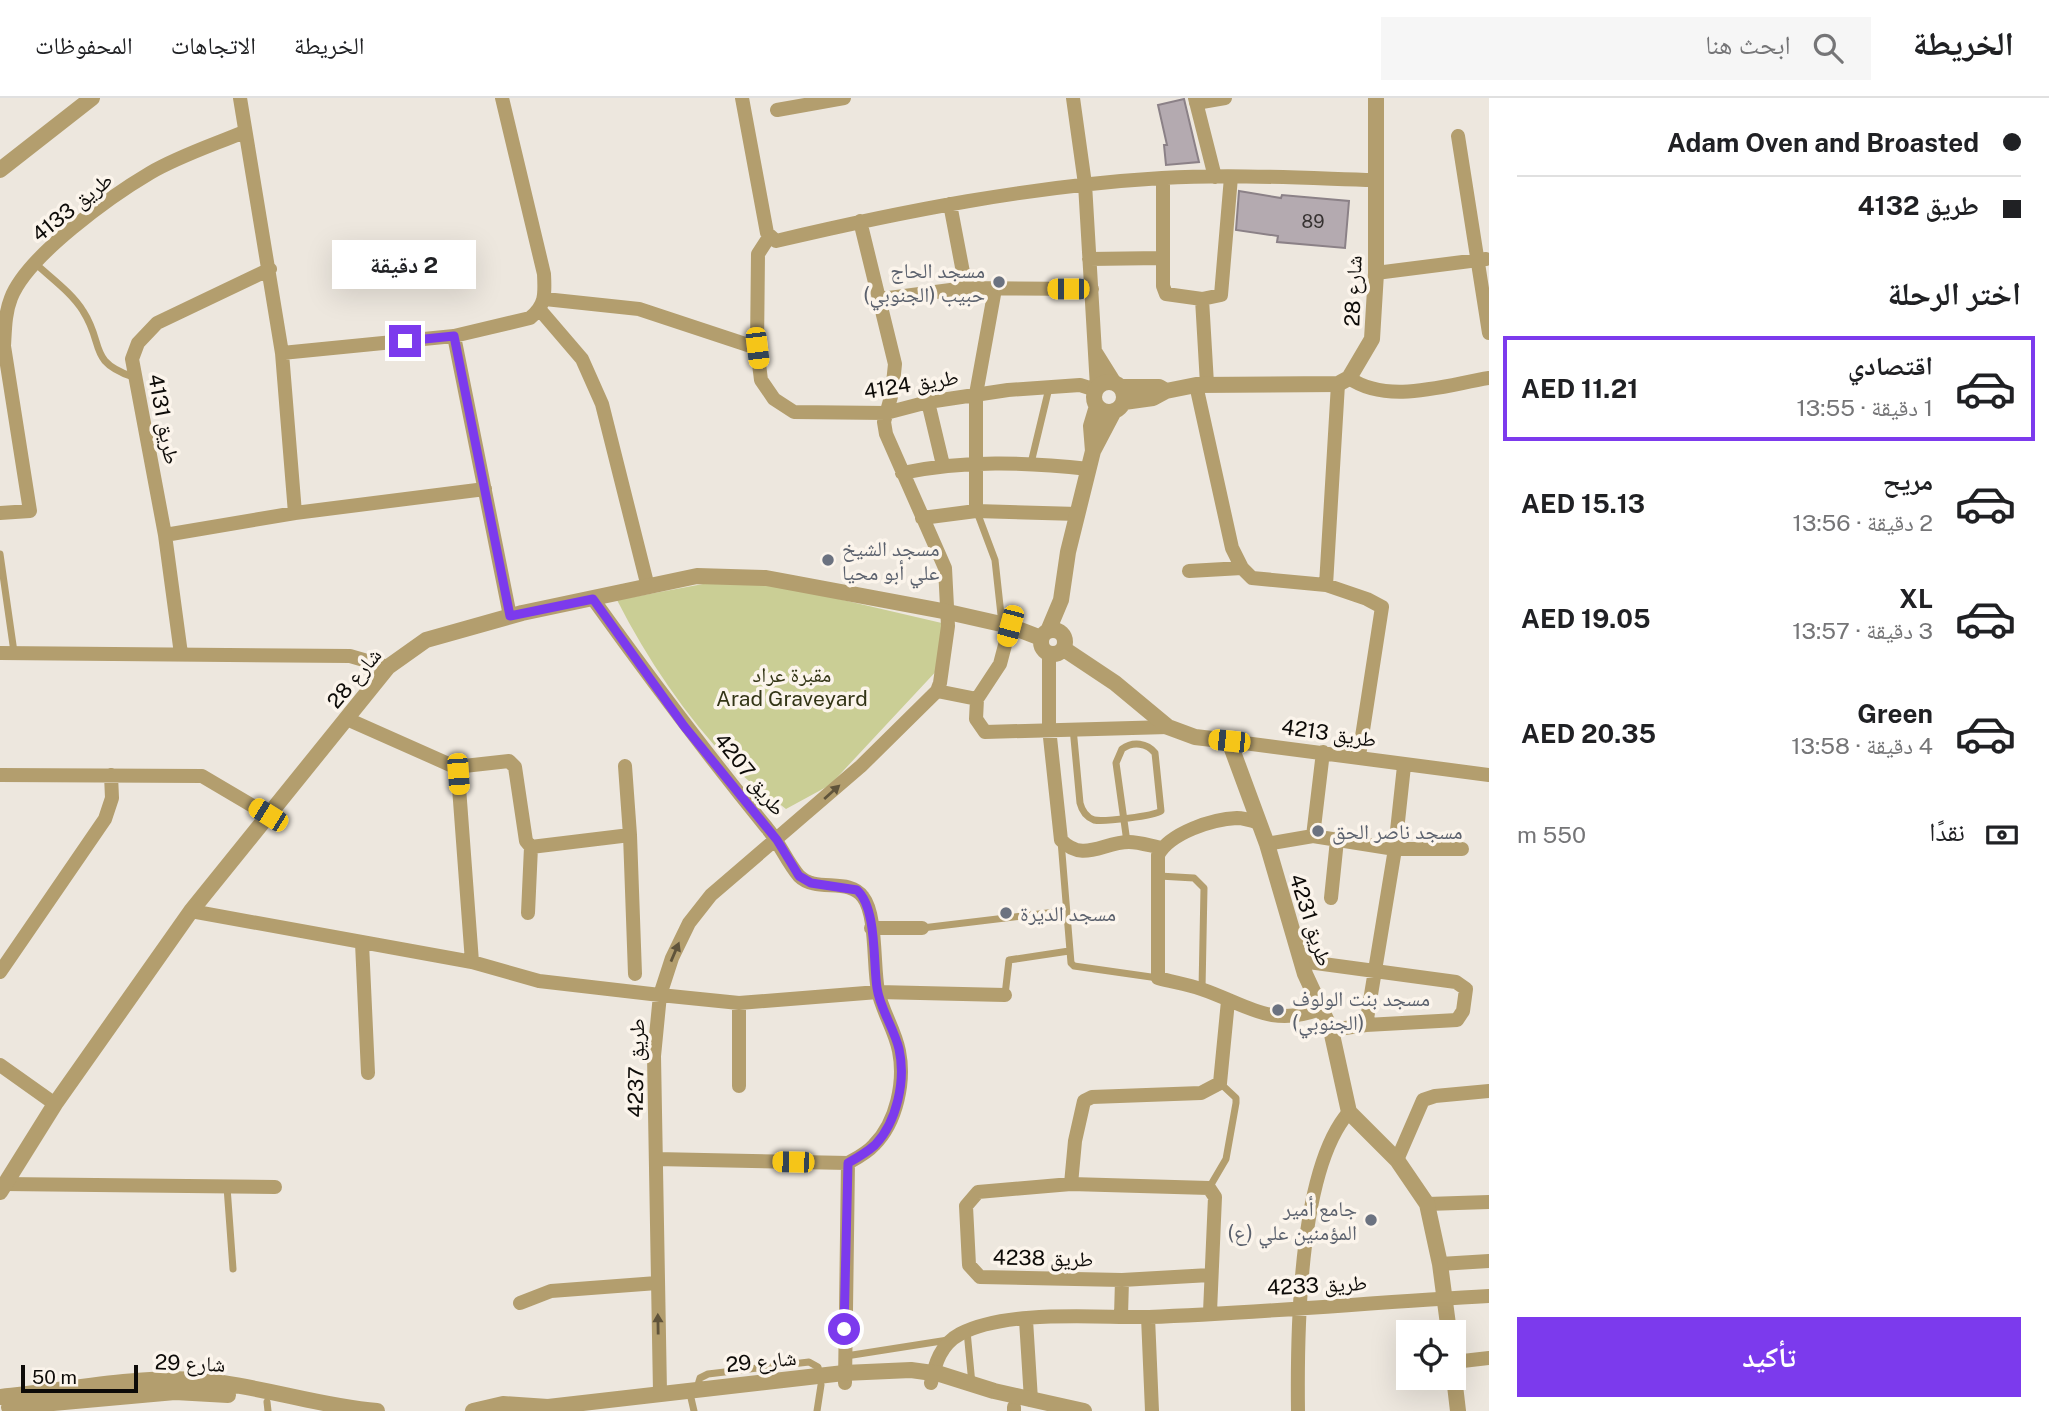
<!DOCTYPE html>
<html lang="ar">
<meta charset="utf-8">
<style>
:root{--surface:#fff;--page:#f6f6f6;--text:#202124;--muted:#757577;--line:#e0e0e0;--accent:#7c3aed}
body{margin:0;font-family:"Public Sans","Noto Naskh Arabic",sans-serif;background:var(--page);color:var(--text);direction:rtl;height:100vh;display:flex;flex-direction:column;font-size:26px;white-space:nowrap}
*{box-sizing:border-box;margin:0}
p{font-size:23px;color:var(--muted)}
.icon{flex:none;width:38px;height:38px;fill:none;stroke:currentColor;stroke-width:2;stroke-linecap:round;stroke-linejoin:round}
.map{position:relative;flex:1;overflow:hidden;direction:ltr}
.panel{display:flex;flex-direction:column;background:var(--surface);width:560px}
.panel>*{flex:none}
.top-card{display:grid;align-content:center;height:154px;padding:0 28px;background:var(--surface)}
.controls{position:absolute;left:1396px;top:1222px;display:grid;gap:14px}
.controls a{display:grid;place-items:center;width:70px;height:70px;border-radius:0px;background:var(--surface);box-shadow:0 7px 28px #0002;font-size:35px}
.scale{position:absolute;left:21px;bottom:18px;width:117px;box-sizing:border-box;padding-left:7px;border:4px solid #0d0b08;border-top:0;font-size:19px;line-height:24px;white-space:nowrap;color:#0d0b08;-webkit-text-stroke:5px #fbf4eb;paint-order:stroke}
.end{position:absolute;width:32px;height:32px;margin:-16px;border:9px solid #7c3aed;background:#fff;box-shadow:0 0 0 4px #fff}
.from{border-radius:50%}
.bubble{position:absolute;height:49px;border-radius:0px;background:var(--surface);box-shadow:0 7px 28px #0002;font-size:23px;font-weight:700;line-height:49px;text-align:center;direction:rtl}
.car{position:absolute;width:21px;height:42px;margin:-21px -10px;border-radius:9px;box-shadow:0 0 5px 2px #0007;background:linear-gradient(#f5c518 24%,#345 0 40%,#f5c518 0 76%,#345 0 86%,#f5c518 0)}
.top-card b{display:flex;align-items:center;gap:24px;height:66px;font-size:26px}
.top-card b+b{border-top:2px solid var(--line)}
.top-card i{width:18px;height:18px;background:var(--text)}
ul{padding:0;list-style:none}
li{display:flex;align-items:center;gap:21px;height:105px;margin:0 14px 10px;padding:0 14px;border:4px solid transparent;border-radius:0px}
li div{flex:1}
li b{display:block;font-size:26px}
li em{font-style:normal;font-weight:700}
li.selected{border-color:var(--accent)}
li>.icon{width:63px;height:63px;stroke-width:1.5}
h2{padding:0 28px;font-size:32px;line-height:84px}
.pay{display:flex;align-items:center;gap:18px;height:77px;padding:0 28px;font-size:26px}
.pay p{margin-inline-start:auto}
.button{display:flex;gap:14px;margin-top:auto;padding:14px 28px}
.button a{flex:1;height:80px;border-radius:0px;background:var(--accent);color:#fff;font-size:28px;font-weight:700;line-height:80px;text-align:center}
header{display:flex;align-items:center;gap:42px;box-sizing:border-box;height:98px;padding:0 35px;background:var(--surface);border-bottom:2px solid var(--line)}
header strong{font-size:33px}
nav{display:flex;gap:38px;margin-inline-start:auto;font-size:24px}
.search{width:490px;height:63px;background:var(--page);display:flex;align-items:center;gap:18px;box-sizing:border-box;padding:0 24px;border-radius:0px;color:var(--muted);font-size:26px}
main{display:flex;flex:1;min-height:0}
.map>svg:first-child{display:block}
.green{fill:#cace95}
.building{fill:#b4aab0;stroke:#8b8187;stroke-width:2}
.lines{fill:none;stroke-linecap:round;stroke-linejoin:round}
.service{stroke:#b39e6e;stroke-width:7}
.minor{stroke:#b39e6e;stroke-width:14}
.tertiary{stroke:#b39e6e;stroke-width:16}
.oneway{fill:#60543b}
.route{stroke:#7c3aed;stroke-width:9}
.worship-dot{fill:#6b7280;stroke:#fbf4eb;stroke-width:2.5}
.labels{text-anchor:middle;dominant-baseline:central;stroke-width:7;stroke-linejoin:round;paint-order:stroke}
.number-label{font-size:18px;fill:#373332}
.street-label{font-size:21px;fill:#0d0b08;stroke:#fbf4eb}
.worship-label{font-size:21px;fill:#5b616d;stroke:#fbf4eb;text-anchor:start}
.park-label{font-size:21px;fill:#333516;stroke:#fbf4eb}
</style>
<header>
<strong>الخريطة</strong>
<div class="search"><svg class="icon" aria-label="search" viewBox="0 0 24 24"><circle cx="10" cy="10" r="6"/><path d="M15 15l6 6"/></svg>ابحث هنا</div>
<nav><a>الخريطة</a><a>الاتجاهات</a><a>المحفوظات</a></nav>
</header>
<main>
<section class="panel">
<div class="top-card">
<b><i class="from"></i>Adam Oven and Broasted</b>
<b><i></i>طريق 4132</b>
</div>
<h2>اختر الرحلة</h2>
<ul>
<li class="selected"><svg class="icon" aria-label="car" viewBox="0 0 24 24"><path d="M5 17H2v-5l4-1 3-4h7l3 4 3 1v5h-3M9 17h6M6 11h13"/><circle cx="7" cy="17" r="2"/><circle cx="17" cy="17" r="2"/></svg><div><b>اقتصادي</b><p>1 دقيقة · 13:55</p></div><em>AED 11.21</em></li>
<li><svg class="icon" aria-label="car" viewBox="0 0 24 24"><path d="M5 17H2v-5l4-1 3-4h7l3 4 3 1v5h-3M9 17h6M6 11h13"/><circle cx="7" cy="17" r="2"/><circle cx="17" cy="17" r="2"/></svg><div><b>مريح</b><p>2 دقيقة · 13:56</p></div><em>AED 15.13</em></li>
<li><svg class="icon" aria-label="car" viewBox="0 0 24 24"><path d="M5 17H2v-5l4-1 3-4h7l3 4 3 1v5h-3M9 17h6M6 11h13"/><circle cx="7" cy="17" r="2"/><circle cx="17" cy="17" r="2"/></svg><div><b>XL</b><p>3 دقيقة · 13:57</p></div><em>AED 19.05</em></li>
<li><svg class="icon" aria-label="car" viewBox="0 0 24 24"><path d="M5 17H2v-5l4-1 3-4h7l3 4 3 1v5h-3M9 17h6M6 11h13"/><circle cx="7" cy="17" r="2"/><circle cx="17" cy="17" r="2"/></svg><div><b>Green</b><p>4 دقيقة · 13:58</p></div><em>AED 20.35</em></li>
</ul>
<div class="pay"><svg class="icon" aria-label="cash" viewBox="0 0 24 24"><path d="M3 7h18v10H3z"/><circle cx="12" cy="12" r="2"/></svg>نقدًا<p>550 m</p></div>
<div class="button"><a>تأكيد</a></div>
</section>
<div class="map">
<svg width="1489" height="1313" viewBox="0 0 1489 1313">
<rect width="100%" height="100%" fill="#ede7de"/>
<path class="green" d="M770,485L946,526L941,568L830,687L786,711C771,699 753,688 739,674C690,624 649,565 617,502L703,486Z"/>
<path class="building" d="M1184,1L1199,64L1166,67L1164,47H1167L1158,7Z
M1239,93L1281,100L1282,97L1349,103L1345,150L1277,144L1278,138L1236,132Z"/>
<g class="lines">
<path class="service" d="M36,166C51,180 72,195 83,213C105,247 87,263 133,279
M1031,365L1049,290
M977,414L995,462L1002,526
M0,456L14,554
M1073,630L1080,705C1082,713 1086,719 1094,722C1104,724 1154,718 1161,713L1155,655C1147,645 1133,643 1122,651L1116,665L1127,744
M1061,743L1071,865L1074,868L1158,880
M1159,778L1194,780L1204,790L1202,891
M922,830L1064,813
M1005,897L1009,862L1069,853
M227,1089L233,1171
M1209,1090L1226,1061L1236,1005V1000L1220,985
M967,1233L972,1286
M846,1258L948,1242
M697,1290L700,1280L708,1276L809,1264L818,1269L820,1277
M691,1300L694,1313
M267,1304L268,1313
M817,1313L821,1287"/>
<path class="minor" d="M240,0L282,255L295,415
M742,0L767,135L776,143C903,113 1031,88 1162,80C1232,76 1303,80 1374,82
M1073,0L1085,86L1097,289
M1195,0L1215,79
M1196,5L1225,0
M777,12L844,0
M1458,38L1489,235
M1163,80V188L1166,196L1202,201L1207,286
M950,106L966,190
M769,139L758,156L757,250L761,282L774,301L794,314L886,315L928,304L1008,292L1080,287L1096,292
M1089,161L1162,160
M1376,175L1486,161
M545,201L639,211L757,250
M881,201L966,190L1092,191
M1202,201L1221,197L1231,79
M540,212L582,261L602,306L648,489
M454,238L510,518
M1095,253L1115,285
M282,255L454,238L530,220C546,207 545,196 544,176L502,0
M1349,280C1388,307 1445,287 1489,280
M1196,287L1232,450L1242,470L1252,480L1326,487L1367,501L1382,509L1359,658
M928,304L943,367
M902,375C965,362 1025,364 1089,371
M976,413V296L995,191
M0,415L30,413L4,248C5,231 5,215 11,200C27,158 111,98 150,75C179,58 213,47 244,34
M922,420L976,413L1078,416
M165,437L295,415L485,391
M1189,473L1242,470
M1326,487L1338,286
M593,501C649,579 706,655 767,730C779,744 787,764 799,778C816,795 849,779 863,799C877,817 873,868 878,893C882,913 895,932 899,953C905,983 897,1024 874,1047C867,1055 857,1060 848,1065L656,1061
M0,555L350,558L388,569
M1049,555V630L1061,742C1083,765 1103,744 1129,744C1139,744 1151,748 1162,750
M181,556L165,437L132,261L138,245L157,225L270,171
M937,593L977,601L976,621L985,634L1168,629
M977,601L1000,566L1010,528
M347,621L455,669L458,676L472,864
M1229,643L1489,677
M625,668L630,737
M455,669L509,663L515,669L526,743L531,749L630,737L635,876
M0,677L202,678L268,717
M1259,725C1253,723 1244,720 1237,720C1212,721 1170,735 1158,757V880C1172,884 1187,886 1201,891C1246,906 1270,930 1320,911
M1313,738L1323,654
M1267,746L1313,738L1395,751H1462
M1331,800L1337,742
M191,813L472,864L539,883L660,897L739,905L878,894L1005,897
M528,815L531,749
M871,830H922
M362,845L368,975
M1301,863L1456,884L1466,891L1463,913L1457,922L1366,927L1331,932
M0,874L105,721L112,700L111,677
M739,905V988
M1366,927L1395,751L1404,668
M0,967L55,1006
M1397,1062L1423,1002L1435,998L1489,993
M4,1086L275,1089
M1071,1086L1075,1043L1084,1003L1092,999L1201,995L1220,985L1228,903
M1427,1106L1489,1104
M1440,1166L1489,1163
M1210,1177L1122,1182L980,1179L969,1167L966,1108L978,1094L1071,1086L1209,1090L1215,1099L1210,1214
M520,1205L551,1193L657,1185
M1121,1218L1122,1182
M1148,1219L1152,1313
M1026,1222L1031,1302
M1454,1264L1489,1260
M845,1285L848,1065
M931,1285C935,1265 941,1246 960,1236C1007,1211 1097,1220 1149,1219C1262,1215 1376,1204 1489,1198
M660,1294L654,958L660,897L672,860L689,825L711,797L861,668L937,593L940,585L948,528L945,470L886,336L884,324L892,295L895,266L860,123
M1014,1313V1309
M1298,1313C1297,1236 1298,1072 1349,1014"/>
<path class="tertiary" d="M0,72L92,0
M1094 299a15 15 0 1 1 30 0a15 15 0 1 1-30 0Z
M1121,289H1159L1166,293
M1124,304L1153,300L1166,293L1196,287L1338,286L1349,280L1372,241L1376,175V0
M1093,353L1091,328L1097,308
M1041 544a12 12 0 1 1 24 0a12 12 0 1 1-24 0Z
M1048,533L1061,502L1068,454L1093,353L1114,313
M1064,551L1115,585L1168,629L1195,639L1229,643L1267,746L1305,876L1331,932L1349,1014L1397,1062L1427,1106L1440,1166L1449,1234
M0,1094L55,1006L191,813L388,569L426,542L522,515L697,478L766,480L793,485L948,514L1010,528L1041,540
M1454,1279L1458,1313
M0,1299C63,1293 135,1278 198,1282C258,1287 317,1308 377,1313
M9,1309L175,1294L228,1297
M473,1313L503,1306L548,1309L844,1275L911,1272L940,1276L994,1293L1084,1313"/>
</g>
<defs><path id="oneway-solid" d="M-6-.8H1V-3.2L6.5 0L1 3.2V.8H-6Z" transform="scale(1.75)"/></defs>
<g class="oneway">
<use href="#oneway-solid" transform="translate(832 694) rotate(-42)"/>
<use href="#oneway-solid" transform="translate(675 854) rotate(-67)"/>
<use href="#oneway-solid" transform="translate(658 1226) rotate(-91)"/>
</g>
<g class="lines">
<path class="route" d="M405,243L454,238L510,518L593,501L684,628L777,742L799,778L811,785L857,792C877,810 873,864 877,890C880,911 894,930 899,951C906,982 897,1024 875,1047C867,1054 857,1060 848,1065L844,1231"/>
</g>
<g class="worship-dot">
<circle cx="999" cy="184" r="7"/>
<circle cx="828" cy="462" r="7"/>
<circle cx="1318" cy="733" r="7"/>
<circle cx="1006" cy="815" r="7"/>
<circle cx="1278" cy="912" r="7"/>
<circle cx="1371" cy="1122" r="7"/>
</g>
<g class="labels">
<g class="number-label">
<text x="1313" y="123">89</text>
</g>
<g class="street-label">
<text transform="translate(72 109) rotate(-39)">طريق 4133</text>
<text transform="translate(1353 193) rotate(-88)">شارع 28</text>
<text transform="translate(911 286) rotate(-9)">طريق 4124</text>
<text transform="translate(164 321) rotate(79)">طريق 4131</text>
<text transform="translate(354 580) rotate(-50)">شارع 28</text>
<text transform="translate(1329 635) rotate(8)">طريق 4213</text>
<text transform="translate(750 676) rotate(51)">طريق 4207</text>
<text transform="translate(1311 822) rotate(72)">طريق 4231</text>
<text transform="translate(636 970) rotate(-89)">طريق 4237</text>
<text transform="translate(1043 1160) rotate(1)">طريق 4238</text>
<text transform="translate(1317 1187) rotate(-3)">طريق 4233</text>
<text transform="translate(761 1263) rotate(-6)">شارع 29</text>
<text transform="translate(190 1265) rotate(2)">شارع 29</text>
</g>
<g class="worship-label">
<text x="985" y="172" text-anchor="end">مسجد الحاج<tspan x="985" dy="24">حبيب (الجنوبي)</tspan></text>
<text x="842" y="450">مسجد الشيخ<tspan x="842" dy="24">علي أبو محيا</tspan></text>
<text x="1332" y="733">مسجد ناصر الحق</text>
<text x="1020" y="815">مسجد الديرة</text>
<text x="1292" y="900">مسجد بنت الولوف<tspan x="1292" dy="24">(الجنوبي)</tspan></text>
<text x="1357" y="1110" text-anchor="end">جامع أمير<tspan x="1357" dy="24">المؤمنين علي (ع)</tspan></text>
</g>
<g class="park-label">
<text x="792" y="576">مقبرة عراد<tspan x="792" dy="24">Arad Graveyard</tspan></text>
</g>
</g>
</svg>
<div class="controls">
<a><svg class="icon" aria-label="locate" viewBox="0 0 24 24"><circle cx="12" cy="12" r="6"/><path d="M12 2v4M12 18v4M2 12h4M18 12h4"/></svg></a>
</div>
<div class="scale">50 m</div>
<i class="end from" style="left:844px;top:1231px"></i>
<i class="end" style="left:405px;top:243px"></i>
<div class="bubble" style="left:332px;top:142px;width:144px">2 دقيقة</div>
<i class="car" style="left:1068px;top:191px;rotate:270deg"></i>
<i class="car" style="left:757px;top:250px;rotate:173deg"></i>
<i class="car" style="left:1010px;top:528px;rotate:195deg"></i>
<i class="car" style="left:1229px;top:643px;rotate:276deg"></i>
<i class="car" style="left:458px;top:676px;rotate:176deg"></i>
<i class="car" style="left:268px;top:717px;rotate:302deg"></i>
<i class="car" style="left:793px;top:1064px;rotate:271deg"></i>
</div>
</main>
